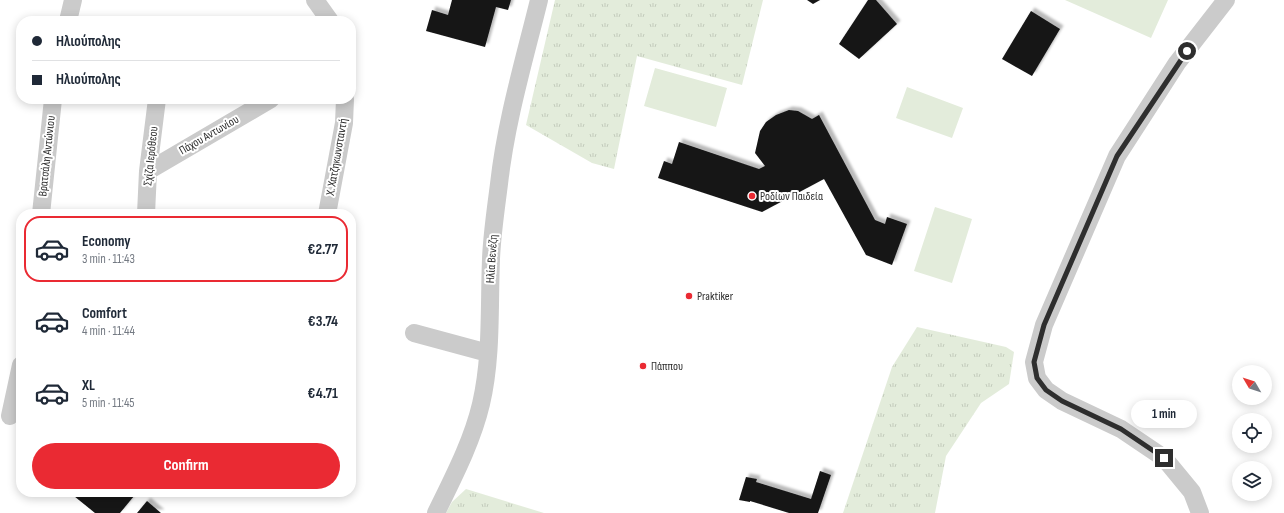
<!DOCTYPE html>
<meta charset="utf-8">
<style>
:root{--surface:#fff;--page:#f6f6f7;--text:#1f2937;--muted:#747a83;--line:#e0e1e3;--accent:#ea2a33}
body{margin:0;font-family:"Sofia Sans Condensed",sans-serif;background:var(--page);color:var(--text);height:100vh;display:flex;flex-direction:column;font-size:15px;white-space:nowrap}
*{box-sizing:border-box;margin:0}
p{font-size:13px;color:var(--muted)}
.icon{flex:none;width:22px;height:22px;fill:none;stroke:currentColor;stroke-width:2;stroke-linecap:round;stroke-linejoin:round}
.map{position:relative;flex:1;overflow:hidden}
.drawer{position:absolute;left:16px;top:209px;width:340px;height:288px;display:flex;flex-direction:column;background:var(--surface);border-radius:16px;box-shadow:0 2px 10px #0003}
.drawer>*{flex:none}
.hud{position:absolute;left:16px;top:16px;width:340px;height:88px;border-radius:16px;box-shadow:0 2px 10px #0003;display:grid;align-content:center;height:88px;padding:0 16px;background:var(--surface)}
.needle{width:26px;rotate:309deg}
.buttons{position:absolute;left:1232px;top:365px;display:grid;gap:8px}
.buttons a{display:grid;place-items:center;width:40px;height:40px;border-radius:50%;background:var(--surface);box-shadow:0 2px 10px #0003;font-size:20px}
.end{position:absolute;width:18px;height:18px;margin:-9px;border:5px solid #2e2e2e;background:#fff;box-shadow:0 0 0 2px #fff}
.from{border-radius:50%}
.bubble{position:absolute;height:28px;border-radius:14px;background:var(--surface);box-shadow:0 2px 10px #0003;font-size:13px;font-weight:700;line-height:28px;text-align:center}
.hud b{display:flex;align-items:center;gap:14px;height:38px;font-size:15px}
.hud b+b{border-top:1px solid var(--line)}
.hud i{width:10px;height:10px;background:var(--text)}
ul{padding:7px 0 0;list-style:none}
li{display:flex;align-items:center;gap:12px;height:66px;margin:0 8px 6px;padding:0 8px;border:2px solid transparent;border-radius:16px}
li div{flex:1}
li b{display:block;font-size:15px}
li em{font-style:normal;font-weight:700}
li.active{border-color:var(--accent)}
li>.icon{width:36px;height:36px;stroke-width:1.5}
.button{display:flex;gap:8px;margin-top:auto;padding:8px 16px}
.button a{flex:1;height:46px;border-radius:24px;background:var(--accent);color:#fff;font-size:16px;font-weight:700;line-height:46px;text-align:center}
.map>svg:first-child{display:block}
.grass{fill:url(#grass-tufts)}
.pitch{fill:#e3ecdb}
.building{fill:#151515;filter:url(#shadow)}
.lines{fill:none;stroke-linecap:round;stroke-linejoin:round}
.minor{stroke:#cbcbcb;stroke-width:18}
.route{stroke:#2e2e2e;stroke-width:5}
.poi-dot{fill:#ea2a33;stroke:#fff;stroke-width:1.5}
.labels{text-anchor:middle;dominant-baseline:central;stroke-width:4;stroke-linejoin:round;paint-order:stroke}
.street-label{font-size:12px;fill:#2e2e2e;stroke:#fff}
.poi-label{font-size:12px;fill:#2e2e2e;stroke:#fff;text-anchor:start}
</style>
<div class="map">
<svg width="1284" height="513" viewBox="0 0 1284 513">
<defs>
<pattern id="grass-tufts" width="24" height="20" patternUnits="userSpaceOnUse"><rect width="24" height="20" fill="#e3ecdb"/><path d="M3 7l-1-3M5 7V3M7 7l1-3M15 17l-1-3M17 17v-4M19 17l1-3" fill="none" stroke="#c3cbbc"/></pattern>
<filter id="shadow"><feDropShadow dx="3.5" dy="-3.5" stdDeviation="1" flood-color="#0004"/></filter>
</defs>
<rect width="100%" height="100%" fill="#fff"/>
<path class="grass" d="M555,0H763L742,85L637,56L614,169L592,163L526,125Z
M917,327L1006,347L1014,352L1009,384L981,403L946,456L935,513H843L892,367Z
M466,489L544,513H446L452,502Z"/>
<path class="pitch" d="M1065,0H1168L1151,38Z
M655,68L727,88L716,127L644,106Z
M907,87L963,108L952,138L896,118Z
M935,207L972,219L952,283L914,271Z"/>
<path class="building" d="M452,0H511L508,10L496,7L485,47L426,31L432,10L448,15Z
M807,0H820L813,4Z
M868,0H876L897,24L859,59L839,44Z
M1031,11L1060,29L1032,76L1002,59Z
M789,110L798,111L812,119L819,115L875,220L885,224L887,217L907,224L892,265L866,255L824,179L762,212L658,178L664,161L672,164L679,142L759,169L765,166L755,153L760,131L766,122L776,115Z
M820,471L831,475L818,513H789L750,501V502L739,500L746,477L757,479L756,482L811,499Z
M69,492H128L134,496L120,513H95Z
M147,501L161,513H137Z"/>
<g class="lines">
<path class="minor" d="M315,0L330,21
M68,21L73,0
M148,171L271,99
M41,214L53,99
M146,214L148,171L157,99
M327,214L344,123L345,99
M414,333L488,353
M10,416L21,365
M436,513C453,478 472,442 481,404C492,357 489,307 491,259C492,234 496,208 499,184C506,121 524,61 539,0
M1200,513L1192,492L1164,458L1121,429L1062,401L1046,390L1037,378L1034,362L1044,325L1117,156L1177,63L1226,0"/>
</g>
<g class="lines">
<path class="route" d="M1164,458L1121,429L1062,401L1046,390L1037,378L1034,362L1044,325L1117,156L1187,51"/>
</g>
<g class="poi-dot">
<circle cx="752" cy="196" r="4"/>
<circle cx="689" cy="296" r="4"/>
<circle cx="643" cy="366" r="4"/>
</g>
<g class="labels">
<g class="street-label">
<text transform="translate(209 135) rotate(-30)">Πάχου Αντωνίου</text>
<text transform="translate(47 156) rotate(-84)">Βρατσάλη Αντώνιου</text>
<text transform="translate(151 156) rotate(-84)">Σχίζα Ιερόθεου</text>
<text transform="translate(337 157) rotate(-80)">Χ. Χατζηκωνσταντή</text>
<text transform="translate(492 259) rotate(-86)">Ηλία Βενέζη</text>
</g>
<g class="poi-label">
<text x="760" y="196">Ροδίων Παιδεία</text>
<text x="697" y="296">Praktiker</text>
<text x="651" y="366">Πάππου</text>
</g>
</g>
</svg>
<div class="buttons">
<a><svg class="needle" viewBox="-14 -14 28 28"><path d="M0-13l5 13h-10z" fill="#e53935"/><path d="M0 13l5-13h-10z" fill="#747a83"/></svg></a>
<a><svg class="icon" aria-label="locate" viewBox="0 0 24 24"><circle cx="12" cy="12" r="6"/><path d="M12 2v4M12 18v4M2 12h4M18 12h4"/></svg></a>
<a><svg class="icon" aria-label="layers" viewBox="0 0 24 24"><path d="M12 4l9 5-9 5-9-5zM3 14l9 5 9-5"/></svg></a>
</div>
<i class="end from" style="left:1187px;top:51px"></i>
<i class="end" style="left:1164px;top:458px"></i>
<div class="bubble" style="left:1131px;top:400px;width:66px">1 min</div>
<div class="hud">
<b><i class="from"></i>Ηλιούπολης</b>
<b><i></i>Ηλιούπολης</b>
</div>
<section class="drawer">
<ul>
<li class="active"><svg class="icon" aria-label="car" viewBox="0 0 24 24"><path d="M5 17H2v-5l4-1 3-4h7l3 4 3 1v5h-3M9 17h6M6 11h13"/><circle cx="7" cy="17" r="2"/><circle cx="17" cy="17" r="2"/></svg><div><b>Economy</b><p>3 min · 11:43</p></div><em>€2.77</em></li>
<li><svg class="icon" aria-label="car" viewBox="0 0 24 24"><path d="M5 17H2v-5l4-1 3-4h7l3 4 3 1v5h-3M9 17h6M6 11h13"/><circle cx="7" cy="17" r="2"/><circle cx="17" cy="17" r="2"/></svg><div><b>Comfort</b><p>4 min · 11:44</p></div><em>€3.74</em></li>
<li><svg class="icon" aria-label="car" viewBox="0 0 24 24"><path d="M5 17H2v-5l4-1 3-4h7l3 4 3 1v5h-3M9 17h6M6 11h13"/><circle cx="7" cy="17" r="2"/><circle cx="17" cy="17" r="2"/></svg><div><b>XL</b><p>5 min · 11:45</p></div><em>€4.71</em></li>
</ul>
<div class="button"><a>Confirm</a></div>
</section>
</div>
